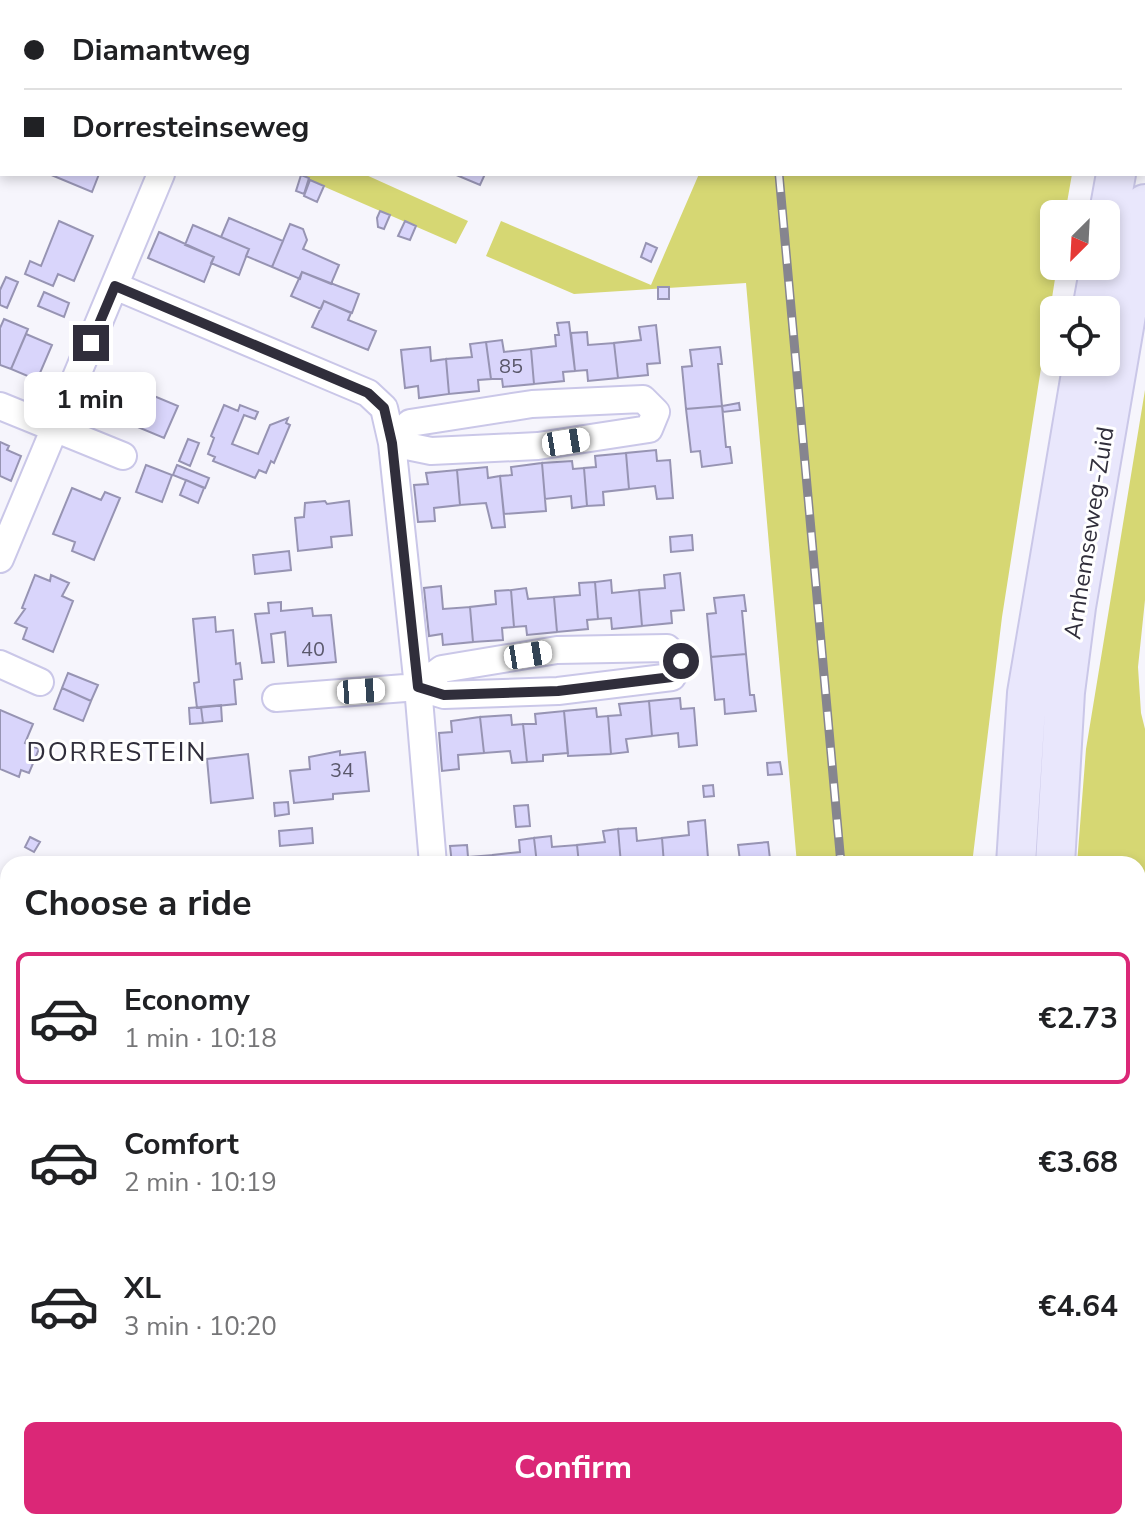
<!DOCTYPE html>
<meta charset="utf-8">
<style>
:root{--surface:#fff;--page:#f2f2f2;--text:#202124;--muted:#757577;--line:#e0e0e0;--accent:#db2777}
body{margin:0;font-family:"Nunito Sans",sans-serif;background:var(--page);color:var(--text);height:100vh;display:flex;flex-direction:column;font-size:30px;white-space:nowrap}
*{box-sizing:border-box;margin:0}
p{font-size:26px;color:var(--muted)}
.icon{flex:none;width:44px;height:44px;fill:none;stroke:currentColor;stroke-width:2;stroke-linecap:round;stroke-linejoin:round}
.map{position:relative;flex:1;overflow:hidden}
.panel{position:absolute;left:0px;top:856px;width:1146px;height:674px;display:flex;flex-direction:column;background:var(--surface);border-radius:24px 24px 0 0;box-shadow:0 4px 12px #0003}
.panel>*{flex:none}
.guide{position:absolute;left:0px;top:0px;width:1146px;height:176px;box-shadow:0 4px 12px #0003;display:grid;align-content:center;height:176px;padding:0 24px;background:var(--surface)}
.needle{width:52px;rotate:204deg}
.tools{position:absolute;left:1040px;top:200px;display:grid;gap:16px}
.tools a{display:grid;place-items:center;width:80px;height:80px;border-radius:12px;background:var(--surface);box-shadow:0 4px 12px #0003;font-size:40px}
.end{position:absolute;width:36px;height:36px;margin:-18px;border:10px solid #302e3b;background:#fff;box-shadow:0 0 0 4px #fff}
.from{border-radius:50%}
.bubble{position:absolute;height:56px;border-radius:12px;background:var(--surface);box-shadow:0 4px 12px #0003;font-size:26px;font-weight:700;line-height:56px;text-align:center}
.car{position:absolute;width:24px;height:48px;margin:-24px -12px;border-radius:10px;box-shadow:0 0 6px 2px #0007;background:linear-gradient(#fff 24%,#345 0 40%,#fff 0 76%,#345 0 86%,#fff 0)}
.guide b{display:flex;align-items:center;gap:28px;height:76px;font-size:30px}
.guide b+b{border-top:2px solid var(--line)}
.guide i{width:20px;height:20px;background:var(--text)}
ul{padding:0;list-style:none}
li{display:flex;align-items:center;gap:24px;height:132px;margin:0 16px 12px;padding:0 8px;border:4px solid transparent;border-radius:12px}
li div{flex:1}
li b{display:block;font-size:30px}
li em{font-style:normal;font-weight:700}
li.on{border-color:var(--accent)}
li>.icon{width:72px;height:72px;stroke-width:1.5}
h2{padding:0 24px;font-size:36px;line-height:96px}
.button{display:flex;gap:16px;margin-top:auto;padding:16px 24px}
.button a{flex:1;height:92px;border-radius:12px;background:var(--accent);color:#fff;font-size:32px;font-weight:700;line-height:92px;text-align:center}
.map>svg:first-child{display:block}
.green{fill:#d6d773}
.building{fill:#d9d5fb;stroke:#9794b3;stroke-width:2}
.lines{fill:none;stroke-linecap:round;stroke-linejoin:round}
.street-casing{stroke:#cac7e8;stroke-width:30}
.secondary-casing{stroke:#cac7e8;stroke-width:42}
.street{stroke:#fff;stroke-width:26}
.secondary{stroke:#e9e7fc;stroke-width:38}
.rail-casing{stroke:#86858f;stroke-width:9}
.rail{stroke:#fff;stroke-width:6;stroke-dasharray:18;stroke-linecap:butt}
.route{stroke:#302e3b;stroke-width:10}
.labels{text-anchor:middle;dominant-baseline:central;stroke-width:6;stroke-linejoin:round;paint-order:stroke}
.number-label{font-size:20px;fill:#5a586b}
.street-label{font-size:24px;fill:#302e3b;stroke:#fff}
.neighbourhood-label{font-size:26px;letter-spacing:2px;fill:#302e3b;stroke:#fff}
</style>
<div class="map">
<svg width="1145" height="1529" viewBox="0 0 1145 1529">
<rect width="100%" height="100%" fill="#f6f5fc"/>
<path class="green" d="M0,0H227L2,2V42Z
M721,0H1099V2Z
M295,174H364L468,221L456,244Z
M699,174H1072L1065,214H1054V266H1057L1002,617L972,864H797L746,283L574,294L486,256L501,221L651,285Z
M1145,390V600L1138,667L1141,713L1145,729V939L1138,940V864H1077L1086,749Z
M1145,963V1263H1138V964Z
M1145,1492V1529H1082L1079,1522H1138V1493Z
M273,1522H363L379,1529H289Z"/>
<path class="building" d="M492,0H582L491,2Z
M49,174H99L92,192Z
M454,174H485L480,185Z
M301,175L309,178L304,194L296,191Z
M310,180L324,186L317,202L304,196Z
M380,211L390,215L384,229L378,227L377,218Z
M229,218L283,241L272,267L246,256L249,249L221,237Z
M59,221L93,236L74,281L58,274L53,286L25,274L30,261L41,266Z
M405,221L416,226L410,240L398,236Z
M290,224L303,229L307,240L303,249L339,265L331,284L302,272L300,279L272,267Z
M193,225L249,249L239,275L211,263L214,257L185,245Z
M159,232L214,257L204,282L148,258Z
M646,243L657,248L651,262L641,257Z
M302,272L359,294L352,313L324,301L321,309L291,296Z
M6,277L18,282L7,308L0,305V290Z
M658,287H669V299H658Z
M44,292L69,303L64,317L38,306Z
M324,301L351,313L348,320L376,331L368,350L312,327Z
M4,319L28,329L11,369L0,365V328Z
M569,322L575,371L563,372L564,381L534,384L531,349L556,346L555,335H559L557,323Z
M656,325L660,363L647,364L648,375L618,378L614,343L641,340L639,327Z
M587,332L588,345L614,343L618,378L588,381L587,370L575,371L571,333Z
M26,334L52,345L37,380L11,369Z
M502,340L504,352L531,349L534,384L503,387L502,379H491L486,342Z
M486,342L491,379L478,380L479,391L449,394L446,359L472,357L470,344Z
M430,347L431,361L446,359L449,394L419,398L418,386L405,388L401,350Z
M720,347L722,364H718L722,406L686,409L682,367L692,366L690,350Z
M118,381L178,406L164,438L104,413Z
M739,403L740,410L723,412L722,406Z
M224,405L238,411L240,405L258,412L255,419L244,415L232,444L258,454L270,425L288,418L286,423L290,425L274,463L271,461L266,473L259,470L255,478L213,461L215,457L208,454L214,438L211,436Z
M722,406L726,447H730L732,463L702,467L700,451L691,452L686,409Z
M188,439L199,443L190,466L179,461Z
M0,442L9,446L7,450L21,456L11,481L0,476Z
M656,450L657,461L670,460L673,498L657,499L655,486L629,489L626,453Z
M626,453L629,489L603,492L604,505L587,506L584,468L596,467L595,456Z
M572,461L573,469L584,468L587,506L572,508L571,496L545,499L542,463Z
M542,463L546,511L504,514L500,476L512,475L511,467Z
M146,465L172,475L162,502L136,492Z
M177,465L209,478L205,488L173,475Z
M487,467L488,478L500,476L505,527L492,528L486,503L460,505L457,470Z
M457,470L460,505L434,508L435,521L418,522L414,485L428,484L426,473Z
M186,480L204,488L198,503L180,495Z
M72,488L101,500L105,492L120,498L94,560L72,551L75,542L53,534Z
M325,501L327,504L349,501L352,535L331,537L332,547L298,551L295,518L304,517L305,503Z
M692,535L693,550L671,552L670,537Z
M289,551L291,570L255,574L253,555Z
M680,573L684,610L671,611L672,623L642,626L639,590L665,588L664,575Z
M35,575L50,581L51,575L69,583L62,596L73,601L53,652L23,639L27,628L15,623L25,609L22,608Z
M611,580L612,593L639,590L642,626L612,629L611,618L598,619L595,582Z
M595,582L598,619L587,620L588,629L557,632L554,597L580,595L579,583Z
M441,586L443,609L470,607L473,642L443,645L442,634L429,636L424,588Z
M526,588L528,599L554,597L557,632L527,635L526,626L514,627L511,590Z
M511,590L514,627L502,628L503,640L473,642L470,607L496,604L495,591Z
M744,595L746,611H742L746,654L711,657L707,614L716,613L714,598Z
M281,602V611L312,608L313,616L331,615L336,662L288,666L285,632L271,634L274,662L262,663L255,614L269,613L268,603Z
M215,617L216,632L233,630L236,664L240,663L242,679L234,680L236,704L197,708L194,683L199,682L193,619Z
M746,654L750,695H754L756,711L725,714L724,699L715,700L711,657Z
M68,673L98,685L91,701L62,688Z
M62,688L91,701L83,721L54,709Z
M680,698L681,709L694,708L697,745L679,747L678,733L652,736L649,701Z
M649,701L652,736L626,739L628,752L611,754L608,716L621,715L619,704Z
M221,705L222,721L203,723L201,707Z
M201,707L203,723L190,724L189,708Z
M596,708L597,717L608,716L611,754L568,756L564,711Z
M0,710L33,724L25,743L39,749L29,773L21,770L19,777L0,769Z
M564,711L568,753L543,755V761L527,762L523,724H536L535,714Z
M511,715L512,725L523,724L527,762L512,763L510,751L484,753L480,717Z
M480,717L484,753L458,755L459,769L442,771L439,733L452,732L451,721Z
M340,751V755L365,752L369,791L333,794V799L294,803L290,771L310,769L309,757Z
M248,754L253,798L211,803L207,759Z
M780,762L782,774L768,775L767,763Z
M713,785L714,796L704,797L703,786Z
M288,802L289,814L275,816L274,803Z
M528,805L530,826L516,827L514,806Z
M705,820L708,858L695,859L696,864H664L662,838L689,835L688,822Z
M312,828L313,843L280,846L279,831Z
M636,828L637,841L662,838L664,864H621L618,829Z
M618,829L621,864H579L577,845L605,842L603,831Z
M551,836L552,847L577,845L579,864H537L534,838Z
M30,837L40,842L34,852L25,847Z
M534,838L537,864H494L493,855L520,852L519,840Z
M768,842L770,859H766L767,864H731L730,862L740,861L738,845Z
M467,845L468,857L493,855L494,864H452L450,846Z
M8,997V1049L0,1046V1018Z
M8,1260V1425L0,1422V1277Z
M1138,1357H1145V1407L1138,1408Z
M398,1522H511L508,1529H414Z
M580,1522H656L672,1529H588L579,1525Z
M964,1522H999L1000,1529H957L965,1525Z"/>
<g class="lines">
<g class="street-casing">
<path id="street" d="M232,2L233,0
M0,56L2,57
M115,286L368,393L384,408L392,443L418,687L433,864
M643,399L656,412L649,429L538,446L431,451L392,443L410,423L532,404Z
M0,406L123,456
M0,559L161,174
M0,664L40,682
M276,698L418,687L444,695L558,691L672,677L681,661L667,648L557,650L442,669L418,687
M0,906L7,909
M0,1119H8"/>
</g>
<g class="secondary-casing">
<path id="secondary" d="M1144,10L1145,4
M1106,229L1116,174
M1092,310L1100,266
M1016,864L1027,693L1083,362
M1055,864L1065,692L1076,607L1145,204
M1059,1522L1062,1529
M803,1529L805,1522
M840,1529L841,1522"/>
</g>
<use href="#street" class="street"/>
<use href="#secondary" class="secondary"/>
<g class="rail-casing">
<path id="rail" d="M763,0V2
M779,174L841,864
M901,1522L902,1529"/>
</g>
<use href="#rail" class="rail"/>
</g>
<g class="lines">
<path class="route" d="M91,343L115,286L368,393L384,408L392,443L418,687L444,695L558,691L672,677L681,661"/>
</g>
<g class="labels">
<g class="number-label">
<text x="511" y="366">85</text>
<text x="313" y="649">40</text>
<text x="342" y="770">34</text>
</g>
<g class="street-label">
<text transform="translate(1089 533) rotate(-81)">Arnhemseweg-Zuid</text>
</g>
<g class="neighbourhood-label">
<text x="117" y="752">DORRESTEIN</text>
</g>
</g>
</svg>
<div class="tools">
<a><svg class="needle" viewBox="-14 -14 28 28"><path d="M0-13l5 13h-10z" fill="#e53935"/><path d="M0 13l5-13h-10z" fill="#757577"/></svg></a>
<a><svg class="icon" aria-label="locate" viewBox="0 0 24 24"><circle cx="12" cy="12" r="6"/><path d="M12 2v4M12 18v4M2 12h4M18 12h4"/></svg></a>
</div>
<i class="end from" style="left:681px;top:661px"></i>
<i class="end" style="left:91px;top:343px"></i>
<div class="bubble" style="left:24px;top:372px;width:132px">1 min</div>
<i class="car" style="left:566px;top:442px;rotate:81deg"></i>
<i class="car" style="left:528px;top:655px;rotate:81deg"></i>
<i class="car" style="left:361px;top:691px;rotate:86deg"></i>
<div class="guide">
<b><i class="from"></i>Diamantweg</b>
<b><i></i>Dorresteinseweg</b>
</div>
<section class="panel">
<h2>Choose a ride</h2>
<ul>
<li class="on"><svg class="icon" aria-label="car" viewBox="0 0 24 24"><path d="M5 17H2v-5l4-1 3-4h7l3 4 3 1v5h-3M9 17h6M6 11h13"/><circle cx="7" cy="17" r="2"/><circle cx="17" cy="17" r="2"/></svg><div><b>Economy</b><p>1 min · 10:18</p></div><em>€2.73</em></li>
<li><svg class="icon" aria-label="car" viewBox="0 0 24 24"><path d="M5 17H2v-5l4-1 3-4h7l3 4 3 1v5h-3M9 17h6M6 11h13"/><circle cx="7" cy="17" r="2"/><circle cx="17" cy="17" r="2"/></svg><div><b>Comfort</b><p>2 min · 10:19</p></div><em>€3.68</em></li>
<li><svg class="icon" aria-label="car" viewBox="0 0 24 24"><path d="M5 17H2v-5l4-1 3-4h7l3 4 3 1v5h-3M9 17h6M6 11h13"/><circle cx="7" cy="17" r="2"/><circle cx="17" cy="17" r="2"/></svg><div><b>XL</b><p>3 min · 10:20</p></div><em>€4.64</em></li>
</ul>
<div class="button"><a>Confirm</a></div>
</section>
</div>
